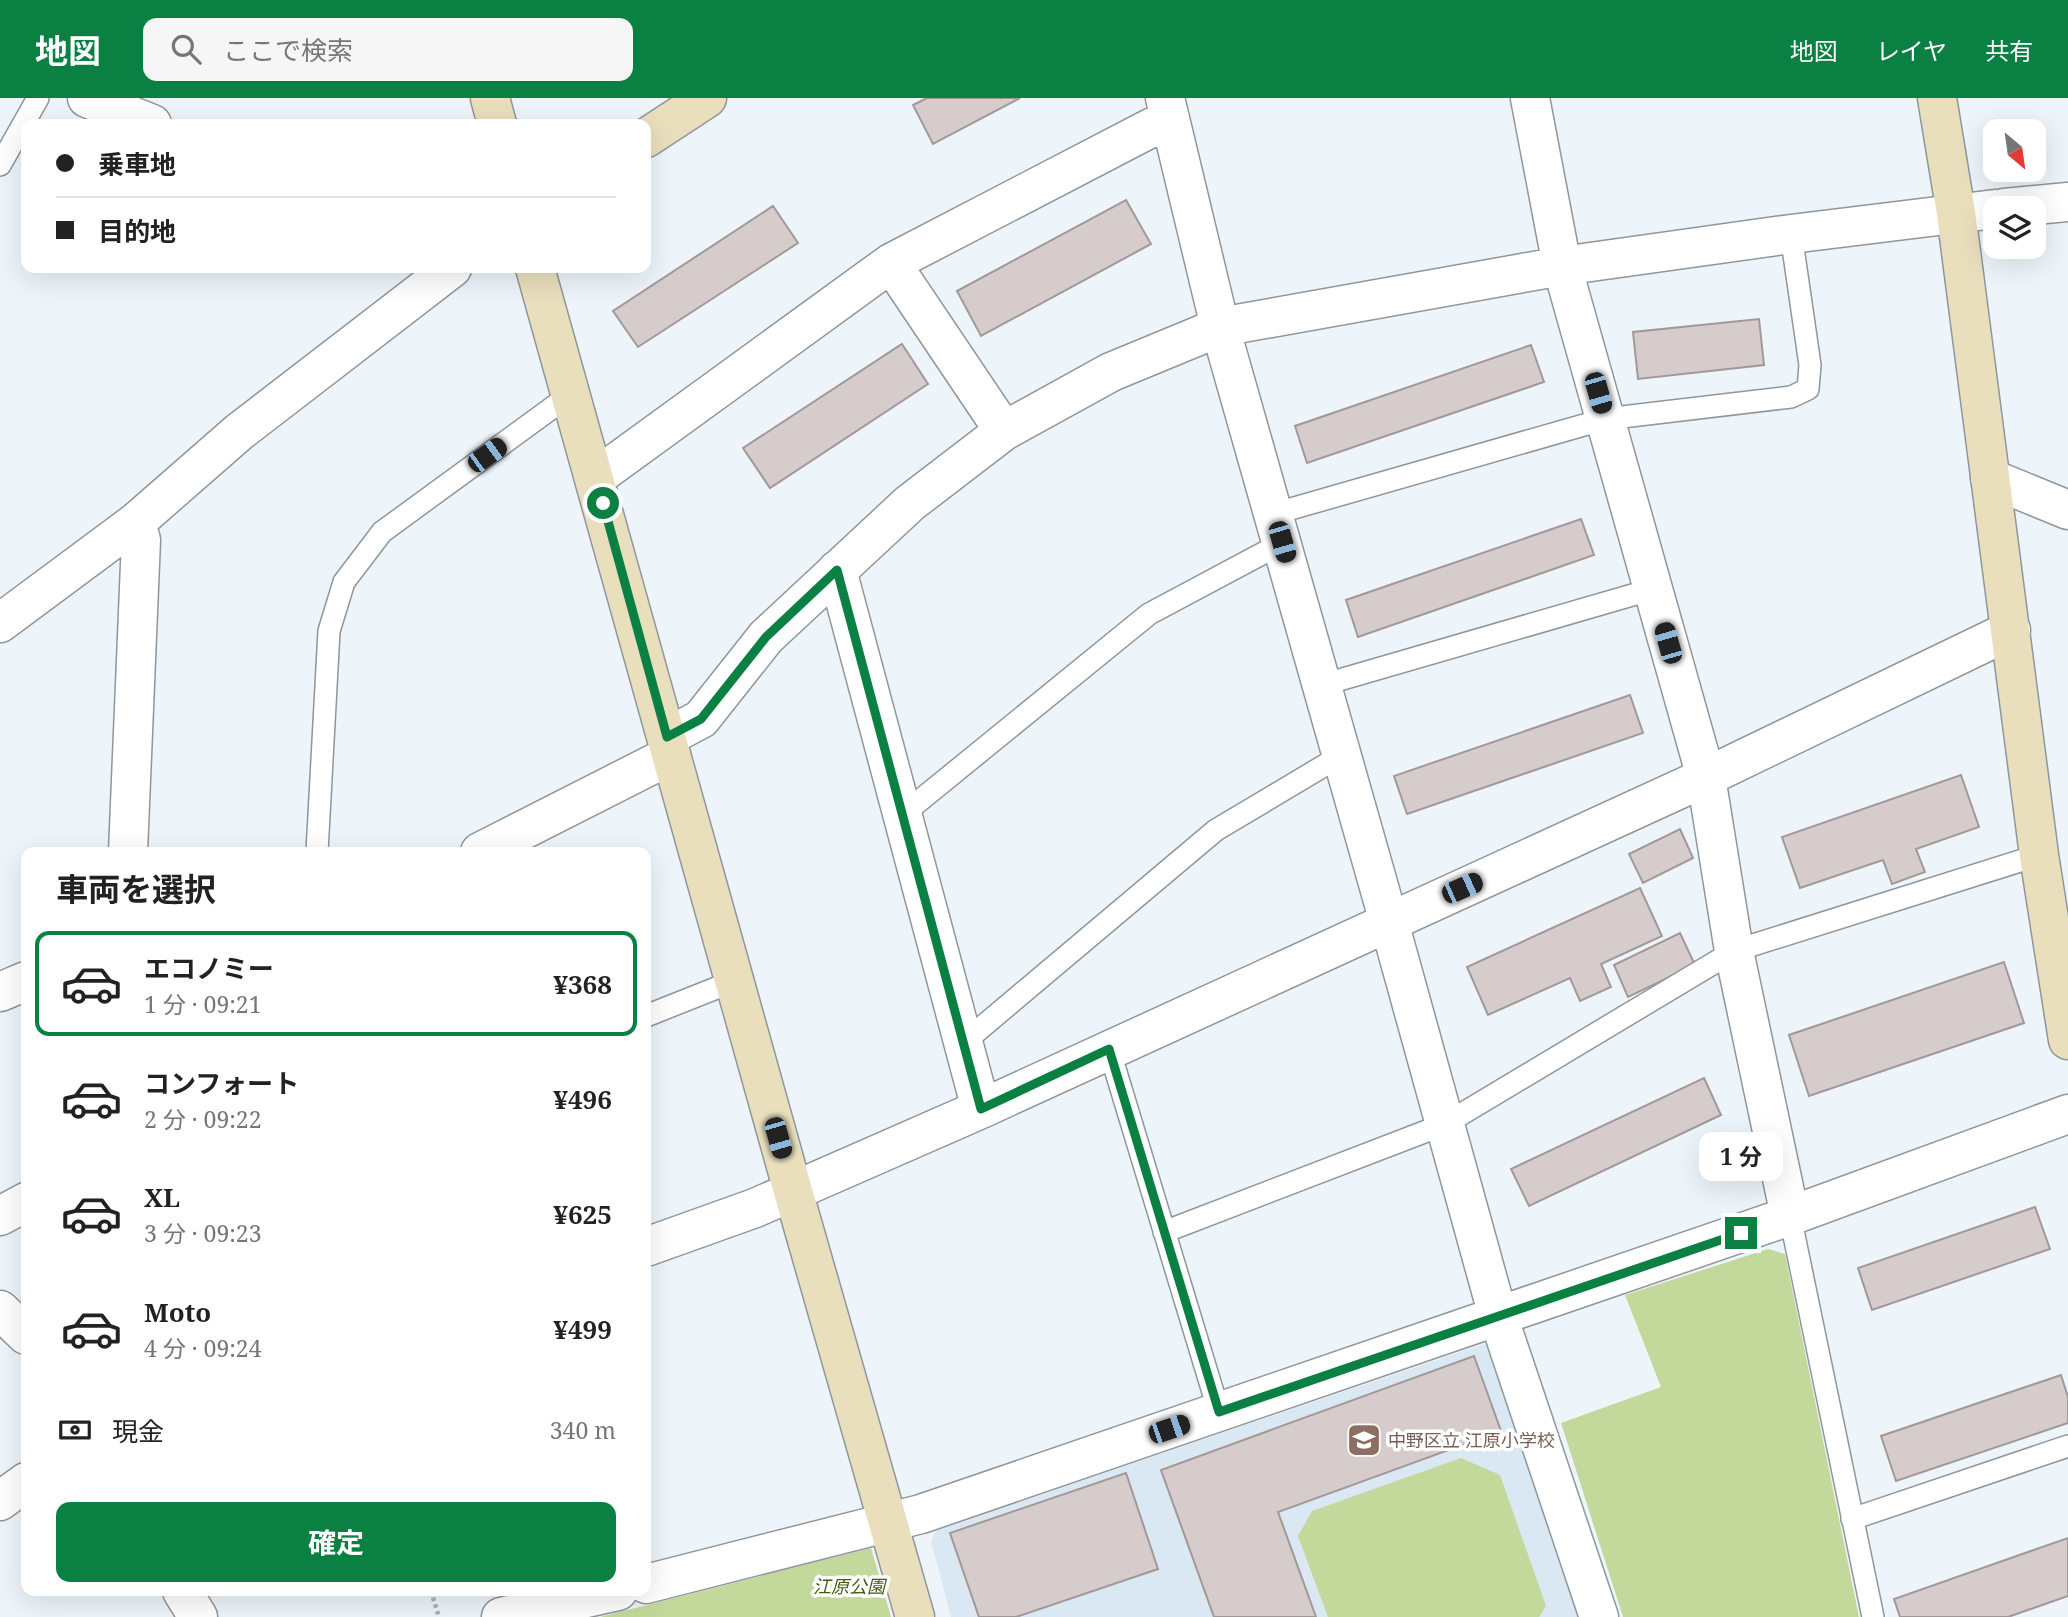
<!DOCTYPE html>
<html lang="ja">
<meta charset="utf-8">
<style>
:root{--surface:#fff;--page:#f6f6f6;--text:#222;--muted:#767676;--line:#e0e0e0;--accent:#0b8043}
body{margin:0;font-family:"Noto Serif","Noto Sans JP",serif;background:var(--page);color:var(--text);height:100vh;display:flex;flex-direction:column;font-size:26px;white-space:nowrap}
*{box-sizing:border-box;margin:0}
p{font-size:23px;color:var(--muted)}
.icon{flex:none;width:38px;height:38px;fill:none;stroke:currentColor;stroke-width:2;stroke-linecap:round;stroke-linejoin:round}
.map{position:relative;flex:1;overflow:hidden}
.details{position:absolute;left:21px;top:749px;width:630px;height:749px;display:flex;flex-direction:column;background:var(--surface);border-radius:14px;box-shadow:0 7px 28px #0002}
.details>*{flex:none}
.hud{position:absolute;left:21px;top:21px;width:630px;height:154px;border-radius:14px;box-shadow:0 7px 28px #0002;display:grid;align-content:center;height:154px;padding:0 35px;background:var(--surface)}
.needle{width:46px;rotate:151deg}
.controls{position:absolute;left:1983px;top:21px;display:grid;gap:14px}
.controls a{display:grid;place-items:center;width:63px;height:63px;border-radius:14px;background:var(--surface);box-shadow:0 7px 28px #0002;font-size:35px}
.end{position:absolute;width:32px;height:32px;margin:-16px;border:9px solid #0b8043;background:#fff;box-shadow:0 0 0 4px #fff}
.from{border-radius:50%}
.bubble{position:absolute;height:49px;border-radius:14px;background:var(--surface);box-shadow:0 7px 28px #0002;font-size:23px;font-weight:700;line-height:49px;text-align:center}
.car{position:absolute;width:21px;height:42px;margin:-21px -10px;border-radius:9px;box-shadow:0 0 5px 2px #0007;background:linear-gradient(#222 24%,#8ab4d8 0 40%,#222 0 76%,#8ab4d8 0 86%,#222 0)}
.hud b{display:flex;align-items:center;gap:24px;height:66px;font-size:26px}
.hud b+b{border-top:2px solid var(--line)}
.hud i{width:18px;height:18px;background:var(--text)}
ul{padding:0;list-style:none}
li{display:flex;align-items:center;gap:21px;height:105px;margin:0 14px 10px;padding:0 21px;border:4px solid transparent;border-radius:14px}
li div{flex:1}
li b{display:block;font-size:26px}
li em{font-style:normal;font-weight:700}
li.active{border-color:var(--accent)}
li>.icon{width:63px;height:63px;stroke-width:1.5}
h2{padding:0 35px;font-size:32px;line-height:84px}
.pay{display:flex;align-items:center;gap:18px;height:77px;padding:0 35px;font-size:26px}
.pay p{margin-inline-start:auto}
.cta{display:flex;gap:14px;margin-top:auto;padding:14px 35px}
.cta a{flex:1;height:80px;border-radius:14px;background:var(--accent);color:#fff;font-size:28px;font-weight:700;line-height:80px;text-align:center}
header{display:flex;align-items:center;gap:42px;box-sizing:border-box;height:98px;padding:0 35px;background:var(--accent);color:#fff}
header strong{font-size:33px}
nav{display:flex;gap:38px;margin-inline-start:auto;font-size:24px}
.search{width:490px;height:63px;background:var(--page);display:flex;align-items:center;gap:18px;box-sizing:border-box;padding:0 24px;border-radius:14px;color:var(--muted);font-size:26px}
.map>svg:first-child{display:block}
.built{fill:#d9e8f2}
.green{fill:#c3d99b}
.building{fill:#d6cccb;stroke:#a29898;stroke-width:2}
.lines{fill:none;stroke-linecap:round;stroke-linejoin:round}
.lane-casing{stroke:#8f969c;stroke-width:24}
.street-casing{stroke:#8f969c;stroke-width:41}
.secondary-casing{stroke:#8f969c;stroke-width:41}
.path{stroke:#a9b0b4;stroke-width:4.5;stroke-dasharray:3.5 3.5;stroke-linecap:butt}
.lane{stroke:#fff;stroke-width:21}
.street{stroke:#fff;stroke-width:38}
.secondary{stroke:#eadfbd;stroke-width:38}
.route{stroke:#0b8043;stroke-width:9}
.labels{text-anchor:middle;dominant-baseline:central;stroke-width:7;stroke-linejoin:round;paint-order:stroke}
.education-label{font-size:18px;fill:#785e54;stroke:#fff;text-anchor:start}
.park-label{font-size:18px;font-style:italic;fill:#475a13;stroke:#fff}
</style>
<header>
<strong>地図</strong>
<div class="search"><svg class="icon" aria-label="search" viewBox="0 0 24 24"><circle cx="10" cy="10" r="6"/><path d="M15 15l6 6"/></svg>ここで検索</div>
<nav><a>地図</a><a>レイヤ</a><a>共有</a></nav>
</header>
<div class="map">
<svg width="2068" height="1519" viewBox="0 0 2068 1519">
<rect width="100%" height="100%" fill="#edf5fb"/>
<path class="built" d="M1484,1246L1494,1251L1584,1519H951L931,1443L937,1432Z"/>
<path class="green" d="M1768,1151L1785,1156L1859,1519H1623L1561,1325L1661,1289L1625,1197Z
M1461,1360L1500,1377L1546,1508L1539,1519H1328L1298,1438L1312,1413Z
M871,1450L891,1519H600Z"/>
<path class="building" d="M927,0H1020L933,46L913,7Z
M1126,102L1151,146L981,238L957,193Z
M773,108L798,145L638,249L613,213Z
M1759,221L1764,267L1638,281L1633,234Z
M902,246L928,286L770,390L743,350Z
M1531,247L1544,284L1307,365L1295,328Z
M1581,421L1594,457L1358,539L1346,502Z
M1630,597L1643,635L1407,716L1394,678Z
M1961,677L1979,729L1916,751L1925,774L1892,786L1883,762L1800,790L1782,739Z
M1680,731L1693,760L1643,785L1629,756Z
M1640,790L1662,838L1601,866L1611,889L1580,903L1570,880L1488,917L1467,869Z
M1680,835L1695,867L1628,899L1614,867Z
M2004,864L2024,925L1809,998L1789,937Z
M1704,980L1721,1017L1529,1108L1511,1071Z
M2035,1109L2050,1151L1872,1212L1858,1170Z
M1474,1258L1501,1333L1278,1414L1316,1519H1214L1161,1372Z
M2061,1277L2068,1299V1325L1896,1383L1881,1338Z
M1126,1375L1158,1471L1016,1519H979L950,1435Z
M2068,1440V1498L2008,1519H1900L1894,1501Z"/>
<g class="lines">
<g class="lane-casing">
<path id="lane" d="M0,67L38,0
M1273,416L1605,321L1791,299L1808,291L1810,267L1791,136
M1322,587L1653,491
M902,717L1149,516L1282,445
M317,754L329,533L344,484L382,434L571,296
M646,918L734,883
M963,945L1216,732L1342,657
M1109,951L1219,1314
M1790,1118L1873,1519
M1164,1134L1445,1026L1734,853L2039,757
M1852,1421L2068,1348"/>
</g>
<g class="street-casing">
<path id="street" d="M87,0L152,26
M1165,0L1220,229L1389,824L1498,1218L1599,1519
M1530,0L1562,168L1706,679L1734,853L1790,1118
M2004,110L2068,104
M891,165L1004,333
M595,380L891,165L1170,20
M1990,380L2068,412
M837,472L981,1011
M0,525L136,424L239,334L452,170
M667,639L701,621L766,539L910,405L1004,333L1111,274L1220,229L1562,168L1791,136L1995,111
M128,754L141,442L136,424
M480,754L671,657
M0,894L26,883
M0,1118L26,1104
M646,1149L755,1110L981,1011L1706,679L2011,532
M0,1212L26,1237
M0,1403L26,1384
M646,1486L921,1416L1790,1118L2068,1016
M182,1493L198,1519
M501,1519L618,1493"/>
</g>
<g class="secondary-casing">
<path id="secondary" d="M490,0L497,26
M1937,0L1956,115L2039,757L2068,942
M646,40L707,0
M535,170L793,1093L915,1519"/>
</g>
<path class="path" d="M431,1493L439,1519"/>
<use href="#lane" class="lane"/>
<use href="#street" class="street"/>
<use href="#secondary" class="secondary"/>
</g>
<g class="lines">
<path class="route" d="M603,405L667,639L701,621L766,539L837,472L981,1011L1109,951L1219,1314L1741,1135"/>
</g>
<defs>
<g id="school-square" transform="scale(1.75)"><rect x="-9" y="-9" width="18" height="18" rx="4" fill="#8d6e63" stroke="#fff"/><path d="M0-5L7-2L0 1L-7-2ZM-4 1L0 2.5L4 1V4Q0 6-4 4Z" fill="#fff"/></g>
</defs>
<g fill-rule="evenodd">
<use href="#school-square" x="1364" y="1342"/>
</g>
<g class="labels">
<g class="education-label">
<text x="1388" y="1342">中野区立 江原小学校</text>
</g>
<g class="park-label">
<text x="849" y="1488">江原公園</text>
</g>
</g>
</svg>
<div class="controls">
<a><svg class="needle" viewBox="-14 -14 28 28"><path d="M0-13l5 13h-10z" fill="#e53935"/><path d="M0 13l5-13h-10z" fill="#767676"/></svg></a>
<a><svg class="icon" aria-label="layers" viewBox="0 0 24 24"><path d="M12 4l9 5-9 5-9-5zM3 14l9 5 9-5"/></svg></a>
</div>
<i class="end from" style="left:603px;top:405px"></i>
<i class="end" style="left:1741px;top:1135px"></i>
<div class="bubble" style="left:1699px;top:1034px;width:84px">1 分</div>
<i class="car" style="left:1598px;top:295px;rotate:164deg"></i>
<i class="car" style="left:487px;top:357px;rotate:54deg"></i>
<i class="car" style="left:1282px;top:444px;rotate:164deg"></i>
<i class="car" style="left:1668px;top:545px;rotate:344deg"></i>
<i class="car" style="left:1462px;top:790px;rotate:66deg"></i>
<i class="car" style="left:778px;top:1040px;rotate:164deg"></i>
<i class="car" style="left:1169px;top:1331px;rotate:71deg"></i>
<div class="hud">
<b><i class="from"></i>乗車地</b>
<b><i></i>目的地</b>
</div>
<section class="details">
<h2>車両を選択</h2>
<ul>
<li class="active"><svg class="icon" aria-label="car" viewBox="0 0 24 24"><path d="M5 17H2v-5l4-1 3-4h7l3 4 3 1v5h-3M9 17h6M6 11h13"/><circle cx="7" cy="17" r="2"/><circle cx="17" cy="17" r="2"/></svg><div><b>エコノミー</b><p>1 分 · 09:21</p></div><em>¥368</em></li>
<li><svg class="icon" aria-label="car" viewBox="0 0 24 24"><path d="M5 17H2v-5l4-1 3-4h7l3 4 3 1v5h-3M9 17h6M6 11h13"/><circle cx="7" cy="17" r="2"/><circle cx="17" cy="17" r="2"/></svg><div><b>コンフォート</b><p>2 分 · 09:22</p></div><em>¥496</em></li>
<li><svg class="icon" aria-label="car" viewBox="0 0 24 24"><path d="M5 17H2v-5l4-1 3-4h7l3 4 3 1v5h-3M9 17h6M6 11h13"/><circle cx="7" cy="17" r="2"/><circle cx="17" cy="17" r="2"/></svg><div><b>XL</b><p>3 分 · 09:23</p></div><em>¥625</em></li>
<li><svg class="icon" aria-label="car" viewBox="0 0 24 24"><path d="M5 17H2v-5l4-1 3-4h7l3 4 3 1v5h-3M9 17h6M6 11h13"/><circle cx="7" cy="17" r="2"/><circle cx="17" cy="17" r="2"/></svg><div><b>Moto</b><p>4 分 · 09:24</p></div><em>¥499</em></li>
</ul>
<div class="pay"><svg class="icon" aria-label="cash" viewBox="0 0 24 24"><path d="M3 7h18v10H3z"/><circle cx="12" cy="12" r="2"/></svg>現金<p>340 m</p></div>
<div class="cta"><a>確定</a></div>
</section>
</div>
